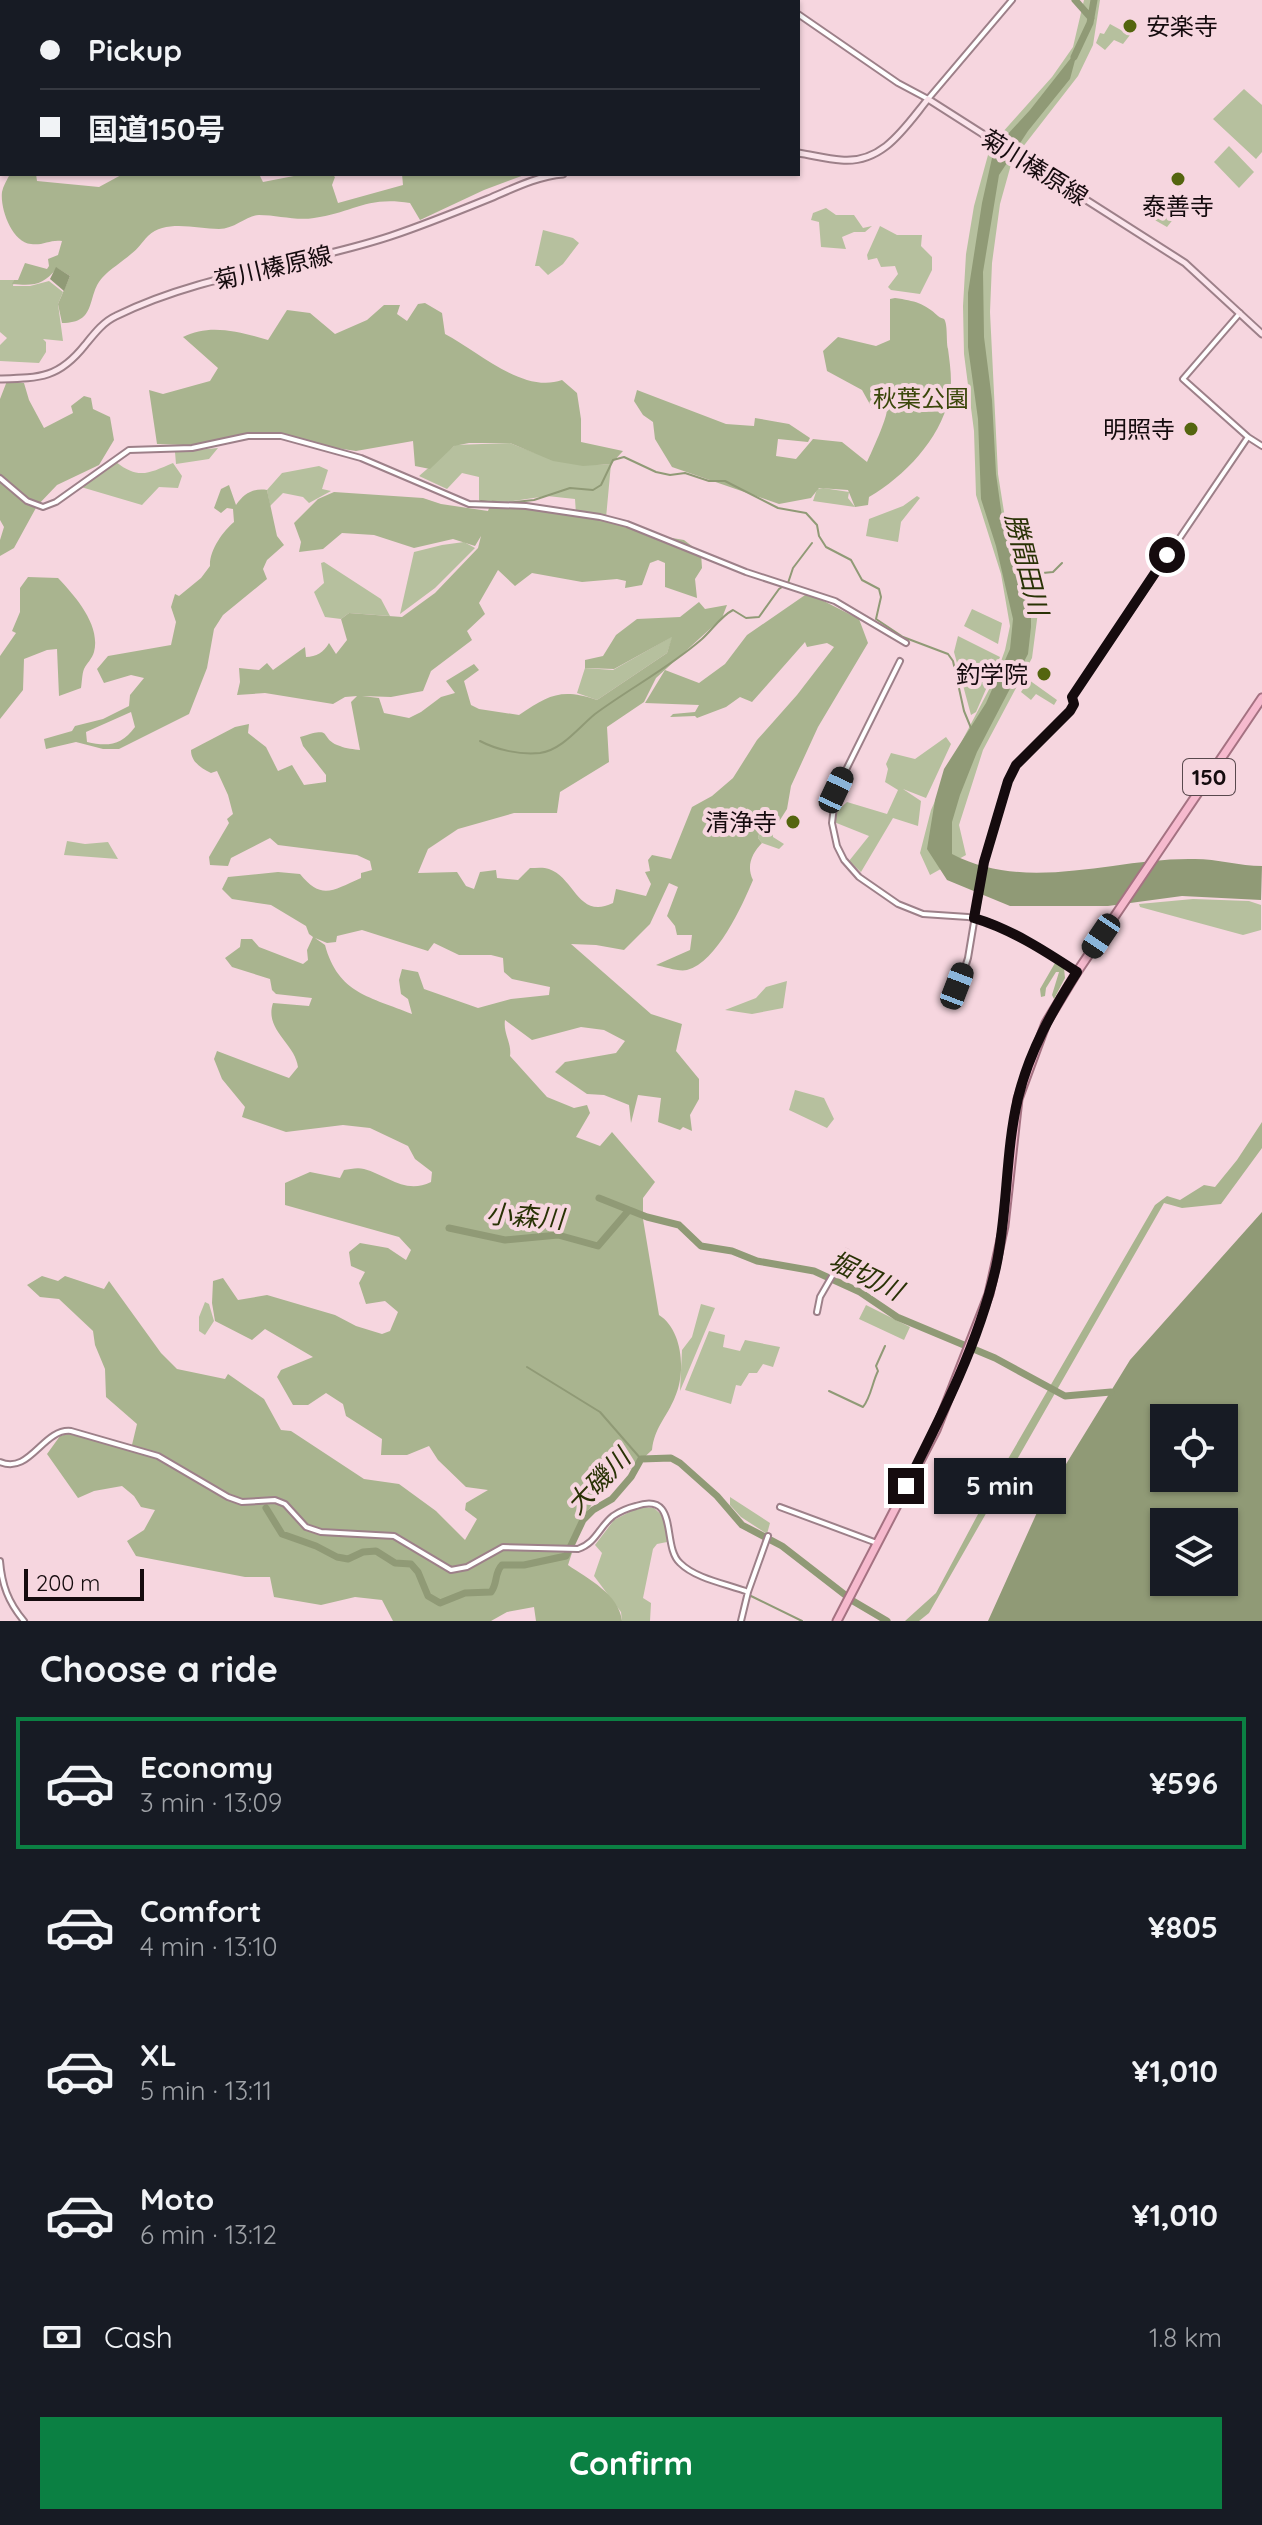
<!DOCTYPE html>
<meta charset="utf-8">
<style>
:root{--surface:#171b24;--page:#242831;--text:#f1f3f6;--muted:#9ea1a6;--line:#363941;--accent:#0b8043}
body{margin:0;font-family:Quicksand,"Noto Sans JP",sans-serif;background:var(--page);color:var(--text);height:100vh;display:flex;flex-direction:column;font-size:30px;white-space:nowrap}
*{box-sizing:border-box;margin:0}
p{font-size:26px;color:var(--muted)}
.icon{flex:none;width:44px;height:44px;fill:none;stroke:currentColor;stroke-width:2;stroke-linecap:round;stroke-linejoin:round}
.map{position:relative;height:1621px;overflow:hidden}
.sheet{display:flex;flex-direction:column;background:var(--surface);flex:1}
.sheet>*{flex:none}
.top-card{position:absolute;left:0px;top:0px;width:800px;height:176px;box-shadow:0 2px 6px #0004;display:grid;align-content:center;height:176px;padding:0 40px;background:var(--surface)}
.controls{position:absolute;left:1150px;top:1404px;display:grid;gap:16px}
.controls a{display:grid;place-items:center;width:88px;height:88px;border-radius:0px;background:var(--surface);box-shadow:0 2px 6px #0004;font-size:40px}
.scale{position:absolute;left:24px;bottom:20px;width:120px;box-sizing:border-box;padding-left:8px;border:4px solid #150b0e;border-top:0;font-size:22px;line-height:28px;white-space:nowrap;color:#150b0e;-webkit-text-stroke:6px #f6d6df;paint-order:stroke}
.end{position:absolute;width:36px;height:36px;margin:-18px;border:10px solid #150b0e;background:#fff;box-shadow:0 0 0 4px #fff}
.from{border-radius:50%}
.bubble{position:absolute;height:56px;border-radius:0px;background:var(--surface);box-shadow:0 2px 6px #0004;font-size:26px;font-weight:700;line-height:56px;text-align:center}
.car{position:absolute;width:24px;height:48px;margin:-24px -12px;border-radius:10px;box-shadow:0 0 6px 2px #0007;background:linear-gradient(#222 24%,#8ab4d8 0 40%,#222 0 76%,#8ab4d8 0 86%,#222 0)}
.top-card b{display:flex;align-items:center;gap:28px;height:76px;font-size:30px}
.top-card b+b{border-top:2px solid var(--line)}
.top-card i{width:20px;height:20px;background:var(--text)}
ul{padding:0;list-style:none}
li{display:flex;align-items:center;gap:24px;height:132px;margin:0 16px 12px;padding:0 24px;border:4px solid transparent;border-radius:0px}
li div{flex:1}
li b{display:block;font-size:30px}
li em{font-style:normal;font-weight:700}
li.selected{border-color:var(--accent)}
li>.icon{width:72px;height:72px;stroke-width:1.5}
h2{padding:0 40px;font-size:36px;line-height:96px}
.pay{display:flex;align-items:center;gap:20px;height:88px;padding:0 40px;font-size:30px}
.pay p{margin-inline-start:auto}
.primary-button{display:flex;gap:16px;margin-top:auto;padding:16px 40px}
.primary-button a{flex:1;height:92px;border-radius:0px;background:var(--accent);color:#fff;font-size:32px;font-weight:700;line-height:92px;text-align:center}
.map>svg:first-child{display:block}
.green{fill:#b6c09e}
.forest{fill:#a9b48f;fill-rule:evenodd}
.water{fill:#909a76;fill-rule:evenodd}
.lines{fill:none;stroke-linecap:round;stroke-linejoin:round}
.stream{stroke:#909a76;stroke-width:2}
.river{stroke:#909a76;stroke-width:7}
.tertiary-casing{stroke:#9d8089;stroke-width:8}
.secondary-casing{stroke:#9d8089;stroke-width:9}
.trunk-casing{stroke:#a57282;stroke-width:11}
.tertiary{stroke:#fff;stroke-width:4}
.secondary{stroke:#fbe5ec;stroke-width:5}
.trunk{stroke:#f6bace;stroke-width:7}
.route{stroke:#150b0e;stroke-width:10}
.poi-dot{fill:#54650f;stroke:#f6d6df;stroke-width:3}
.labels{text-anchor:middle;dominant-baseline:central;stroke-width:8;stroke-linejoin:round;paint-order:stroke}
.shield{fill:#f6d6df;stroke:#58484d;stroke-width:2}
.shield-label{font-size:22px;font-weight:bold;fill:#150b0e}
.poi-label{font-size:24px;fill:#150b0e;stroke:#f6d6df;text-anchor:end}
.street-label{font-size:24px;fill:#150b0e;stroke:#f6d6df}
.park-label{font-size:24px;fill:#3a470a;stroke:#f6d6df}
.water-label{font-size:26px;font-style:italic;fill:#293205;stroke:#f6d6df}
</style>
<div class="map">
<svg width="1262" height="1621" viewBox="0 0 1262 1621">
<rect width="100%" height="100%" fill="#f6d6df"/>
<path class="green" d="M1084,0H1100L1093,45L1078,76L1012,161L1000,204L992,263L990,312L998,474L1005,518L1034,590L1038,612L1032,658L983,750L959,825L966,855L930,875L920,853L931,810L963,739L995,678L1005,650L1010,626L1001,574L976,495L974,431L964,354L963,306L966,254L974,206L988,155L1001,134L1052,77L1073,47Z
M1110,24L1130,35L1123,44L1114,40L1105,50L1096,43L1100,33L1104,34Z
M1244,89L1262,105V152L1256,159L1213,119Z
M1229,146L1254,172L1239,188L1214,162Z
M1180,191L1190,198L1167,227L1146,215L1163,198L1171,203Z
M826,208L836,215H854L863,228L872,226L865,232H854L842,237L846,249L821,247L819,222L811,220L813,213Z
M880,226L897,235H922L921,246L932,257V270L920,294L891,290L888,287L898,274L895,266L881,267L877,258L868,260L867,255Z
M543,230L573,238L579,243L563,264L548,275L539,266H535Z
M0,280H14L13,286H30L49,281L63,292L58,304L63,341L43,339L46,342V352L39,363L0,361V345L7,338L0,332Z
M510,443C547,458 570,467 611,464L606,518L576,514L575,499L547,496L479,506V477L462,473L447,489L419,476L455,445Z
M218,448L209,459L176,464L175,452Z
M116,462C139,480 149,473 173,463L182,476L178,488L159,487L142,505L81,487Z
M319,466L328,470L322,489L331,491L309,503L303,497L283,493L270,506L267,490L282,473Z
M823,488L849,492L848,498L855,507L813,501L817,489Z
M917,496L920,498L901,522L898,542L866,536L869,519L903,506Z
M464,542L475,548L435,588L400,614L414,552L442,545Z
M324,562L381,599L390,616L349,613L341,619L325,617L314,592L324,583L321,563Z
M972,609L1002,623L998,644L964,626Z
M673,636L667,653L597,700L577,693L585,668L613,670Z
M958,636L1000,657L976,712L971,715L954,652Z
M1029,680L1057,700L1054,705L1036,694L1031,700L1021,692Z
M946,737L951,744L926,798L903,789L921,801L918,826L893,818L861,872L849,861L869,836L834,822L836,812L847,802L887,814L898,790L885,782L888,769L886,764L891,753L915,759Z
M769,829L773,831V837L784,844L779,849L762,843L758,838L760,830Z
M67,841L85,844L108,842L118,859L64,855Z
M1193,899L1249,901L1261,905V930L1243,935L1140,907L1139,904Z
M787,981L783,1008L752,1014L725,1010L756,998L766,987Z
M795,1090L824,1098L834,1119L827,1128L789,1110Z
M205,1302L209,1304L214,1321L205,1335L199,1331V1317Z
M701,1304L715,1308L680,1391L682,1350L692,1337Z
M866,1305L910,1327L904,1340L859,1319Z
M709,1331L725,1335L723,1347L740,1351L745,1340L780,1347L773,1367L763,1364L757,1373H749L741,1386L736,1385L731,1404L685,1390Z
M730,1497L770,1523L767,1534L741,1517L730,1505Z
M639,1507L654,1508L664,1517L667,1542L657,1544L653,1549L643,1598L651,1603L650,1621H622L621,1612L594,1576L602,1553L595,1545L614,1520Z"/>
<path class="forest" d="M10,174H36L37,181L99,187L123,174H259L263,182L304,174H332L335,177L332,185L338,203L403,185L402,174H527L484,190L420,220L410,203C365,196 353,213 314,218C296,221 277,215 259,215C247,215 235,229 219,229C197,229 166,219 148,236C142,242 138,249 131,254C122,262 110,269 102,278C86,296 98,323 62,323L58,304L70,276L57,268C43,285 35,286 12,284L14,280H18L25,263L47,269L49,266L48,259L58,255L62,241C51,239 42,246 31,244C12,242 0,209 2,192C3,186 7,180 10,174Z
M895,298C915,301 924,303 938,316C940,318 943,318 944,319C948,324 946,342 948,349C950,365 953,383 949,399C939,440 905,476 869,497L868,505L855,507L848,490L819,488L811,498L779,504L672,467L655,439L653,422L643,415L634,401L637,390L726,424L754,426L755,418L789,424L810,438L808,442L778,439L776,456L796,459L813,439L842,442L867,462C872,451 887,419 887,409L872,408L862,390L827,371L823,351L838,337L876,346L890,340V299Z
M425,303L442,313L445,334C478,351 523,394 562,380L577,393L581,419V442L623,451L611,464L583,466L553,461L510,443H469L454,446L430,469L415,466L413,441L356,451L246,434L209,446L157,444L149,390L163,394L210,381L218,368L183,337C210,323 240,332 268,340L287,310L310,313L335,334L367,320L384,305H400L397,314L407,321L418,304Z
M7,381L24,383L29,400L44,428L73,413L71,406L84,396L91,398L93,409L110,417L114,440L99,465L57,485L37,506L14,548L0,556V540L4,527L0,520V399Z
M229,485L236,505C244,494 252,488 267,490L277,536L284,545L267,560L263,569L267,579L223,615L214,629L207,668L189,714L119,749H103L76,742L46,749L44,739L72,731L75,726L103,719L129,706L130,695L144,678L131,675L104,683L97,669L108,656L171,645L176,622L171,607L175,594L179,596L201,578L210,566C209,551 223,531 234,522L233,509L227,508L221,513L214,508L221,489ZM131,712L135,727C122,745 108,747 87,742L86,732Z
M334,492L423,498L441,504L488,511L492,500L617,521L643,533L684,540L701,553L702,568L695,579L697,598L665,587V563L658,560L650,563L642,585L625,588L626,581L617,579L582,582L532,573L515,586L498,570L479,603L485,614L467,631L472,640L431,671L423,691L391,697L362,696L379,698L384,713L409,718L421,712L441,697L455,693L446,681L474,664L479,670L464,681L471,705L479,709L519,715C549,695 561,688 597,700L667,653L672,637L614,669L585,668V660L603,656L616,635L637,619L680,617L699,602L705,609L727,605L722,618L656,678L644,702L607,727L609,762L560,792L557,813H514L458,829L428,849L418,873L457,872L466,886L474,889L480,872L496,870L497,878L518,880L530,868C536,868 544,867 549,869C575,878 578,920 613,903L616,889L646,896L651,884L645,872L650,871L648,860L652,855L671,859L692,807L712,796L733,778L757,740L797,695L834,647L827,643L807,647L805,642L752,702L740,697L726,707L697,718L695,716L670,717L673,714L695,712L699,705L645,703L665,670L699,683L725,664L747,635L808,593L859,619L868,643L818,727L791,786L787,809L773,831L760,830L758,838L762,843C752,853 746,866 753,880C742,906 717,962 687,970C679,972 665,967 656,965L690,950L692,935H677L675,926L667,916L678,887L669,883L650,924L624,950L596,945L571,944L651,1014L682,1024L676,1051L699,1079V1099L690,1115L692,1131L683,1127L680,1130L658,1122L661,1098L638,1095L631,1123L629,1105L604,1095L587,1094L555,1072L565,1062L616,1053L625,1041L604,1030L581,1027L532,1040L505,1020C503,1034 512,1043 510,1056L547,1097L574,1108L587,1105L590,1113L576,1137L600,1146L612,1132L655,1182L643,1198V1219L659,1315C683,1330 686,1373 675,1397C667,1417 654,1428 652,1450L633,1468L614,1473L584,1516L568,1565C588,1579 619,1594 622,1621H536L534,1607L507,1612L491,1621H393L382,1600L355,1597L321,1605L274,1597L270,1577H245L136,1556L127,1541L144,1530L155,1510L141,1507L134,1496L122,1486L94,1491L78,1498L47,1454L60,1436L68,1434L131,1449L137,1424L106,1397L105,1369L95,1345L93,1331L59,1299L40,1297L27,1285L42,1276L58,1281L65,1276L104,1289L109,1281L161,1353L177,1369L225,1379L228,1374L264,1399L281,1430L291,1431L364,1479L399,1484L436,1511L465,1540L477,1519L465,1510L466,1503L488,1490L466,1487L438,1460L429,1446L407,1455H381L382,1439L346,1416L343,1404L326,1393L308,1405H293L277,1377L281,1370L313,1357L265,1329L252,1340L215,1321L212,1303L213,1281L223,1278L238,1300L267,1295L335,1315L356,1326L382,1334L390,1331L398,1312L385,1301L366,1304L359,1283L365,1272L351,1266L349,1252L360,1243L388,1248L406,1260L411,1250L399,1237L285,1205V1183L310,1172L340,1178L344,1170C350,1169 358,1167 364,1169C387,1175 405,1195 431,1182L432,1172L415,1159L408,1146L370,1128L343,1125L286,1132L242,1117L245,1107L222,1079L214,1059L217,1051L289,1078L298,1067C295,1043 264,1030 273,1003L309,1006L312,998L276,994L272,990L270,979L232,967L225,958L240,947L241,939H252L259,947L303,964L308,960L307,950L313,937L309,934L306,926L271,905L232,899L222,889L228,877L278,872L300,874C322,901 333,890 361,878V873L372,870L370,861L357,855L278,845L270,838L231,858L228,866L210,865L209,857L229,823L227,819L233,814L228,795L217,771L211,773C201,768 191,762 191,750L235,727L249,724L248,733L266,747L278,771L292,765L304,785L326,782V775L303,746L300,737C336,725 317,738 340,746C346,749 354,749 360,750L351,702L357,696L345,697L333,704L265,693L237,695L240,682L239,668L259,670L267,663L273,670L305,647L306,657C316,657 324,652 329,643L336,654L347,640L341,619L349,613L402,617L435,593L478,548L481,536L475,546L453,539L414,548L374,535L342,533L323,549L299,552L301,542L294,523L318,499ZM362,930L428,951L434,943L459,955H491L503,958L504,972L512,979L550,987L549,995L511,999L478,1008L424,989L418,972L402,969L399,980L401,994L408,999L412,1014C371,997 338,994 325,945L315,938L327,943L336,942L337,936Z
M28,577L58,578C75,596 101,625 94,652C92,659 87,663 84,669C82,674 82,682 81,688L59,696L57,649L47,650L24,659L23,690L0,719V656L16,633L12,631L20,612V588Z
M1055,963L1064,968L1065,978L1054,999L1052,995L1059,972H1056L1046,988L1045,996L1041,997L1040,989Z
M1262,1122V1148L1221,1204L1182,1208L1164,1203L929,1613L919,1621H905L936,1593L1001,1471L1155,1205L1167,1196L1180,1200L1204,1185L1215,1187L1237,1160Z"/>
<path class="water" d="M1078,49L1070,79L1028,131L999,175L983,272L984,337L992,400L996,474L1002,517L1031,601V627L1028,654L977,752L960,795L952,822V854C1029,894 1115,857 1195,859C1217,859 1240,866 1262,866L1261,900L1182,896L1108,906H1010L947,880L927,849L935,800L944,769L986,703L1010,649L1013,619L996,546L981,499L978,419L968,347V293L982,203L994,149L1030,110Z
M56,267L70,276L64,291L50,279Z
M1262,1212V1621H988L1039,1508L1130,1360ZM1164,1418H1224V1478H1164ZM1164,1522H1224V1582H1164Z"/>
<g class="lines">
<path class="stream" d="M343,0L357,2
M406,2L413,0
M481,501L495,503
M505,503L534,500L570,488L593,490L601,485L613,460L624,457L656,472L670,475L685,473L709,481H725L778,508L806,513L817,525L819,536L826,547L851,560L862,580L879,589L881,597L876,619L903,637L948,654L953,661L964,711L971,728
M1022,575L1053,572L1062,563
M480,741C497,750 520,755 540,753C562,750 579,727 595,714C630,688 669,668 702,639C712,630 721,616 733,610L746,618L759,617L779,589L788,583L793,568L812,543
M527,1367L600,1412L641,1459
M829,1391L863,1407C871,1397 872,1383 878,1371L876,1366L885,1346
M751,1596L802,1621"/>
<path class="river" d="M1075,0L1091,18
M1074,57L1090,23L1094,0
M599,1198L647,1217L679,1225L701,1246L732,1251L757,1261L814,1271L860,1292L897,1317L995,1358L1065,1396L1111,1392
M449,1228L505,1240L558,1235L598,1246L629,1210
M266,1508L282,1534L316,1546L337,1557L348,1559L363,1552L376,1551L395,1563L411,1564L418,1572L428,1596L440,1603L465,1593L491,1592C498,1583 494,1573 502,1565H524L566,1556L583,1520L593,1510L612,1499L631,1477L641,1459L671,1458L680,1463L717,1496L742,1525L782,1546L853,1601L887,1621"/>
<g class="tertiary-casing">
<path id="tertiary" d="M776,0L780,2
M798,14L898,83L928,99L1012,0
M1240,313L1183,379L1248,437L1262,446
M0,478L27,501L43,507L56,502L129,450L192,448L248,436H281L361,458L469,504L526,506L600,517L627,524L746,572L835,601L906,643
M900,661L836,790L832,823L837,846L844,860L859,877L898,904L923,914L968,917L991,923L1040,948L1077,972
M953,1004L968,958L984,862L1008,781L1016,765L1070,711L1074,704L1072,697L1248,437
M817,1312L820,1297L846,1252
M0,1462C30,1475 43,1428 71,1431L158,1456L228,1497L242,1502L275,1500L285,1504L306,1527L321,1532L394,1536L451,1570L467,1567L503,1547L578,1549C596,1543 599,1527 613,1516C619,1512 628,1508 636,1506C680,1491 661,1546 680,1563C696,1579 727,1584 748,1592
M780,1507L877,1543
M0,1561C2,1585 8,1602 24,1621
M741,1621L748,1592L768,1536"/>
</g>
<g class="secondary-casing">
<path id="secondary" d="M798,153C812,155 827,159 841,160C883,164 905,127 928,99L1185,263L1262,334
M0,379C40,378 59,378 85,345C94,334 103,322 116,316C203,273 301,266 391,236C424,225 456,212 488,199C512,189 537,176 563,174"/>
</g>
<g class="trunk-casing">
<path id="trunk" d="M837,1621L936,1430L989,1294L1004,1226L1018,1099L1046,1023L1077,972L1262,698"/>
</g>
<use href="#tertiary" class="tertiary"/>
<use href="#secondary" class="secondary"/>
<use href="#trunk" class="trunk"/>
</g>
<g class="lines">
<path class="route" d="M906,1486C941,1417 979,1343 996,1267C1008,1211 1005,1153 1018,1098C1029,1052 1052,1011 1077,972C1045,951 1011,929 974,918L984,862L1008,781L1016,765L1070,711L1074,704L1072,697L1167,555"/>
</g>
<g class="poi-dot">
<circle cx="1130" cy="26" r="8"/>
<circle cx="1178" cy="179" r="8"/>
<circle cx="1191" cy="429" r="8"/>
<circle cx="1044" cy="674" r="8"/>
<circle cx="793" cy="822" r="8"/>
</g>
<g class="labels">
<rect class="shield" x="1183" y="759" width="52" height="36" rx="6"/>
<g class="shield-label">
<text x="1209" y="777">150</text>
</g>
<g class="poi-label">
<text x="1146" y="26" text-anchor="start">安楽寺</text>
<text x="1178" y="206" text-anchor="middle">泰善寺</text>
<text x="1175" y="429">明照寺</text>
<text x="1028" y="674">釣学院</text>
<text x="777" y="822">清浄寺</text>
</g>
<g class="street-label">
<text transform="translate(1035 167) rotate(32)">菊川榛原線</text>
<text transform="translate(273 267) rotate(-13)">菊川榛原線</text>
</g>
<g class="park-label">
<text x="921" y="398">秋葉公園</text>
</g>
<g class="water-label">
<text transform="translate(1027 564) rotate(76)">勝間田川</text>
<text transform="translate(525 1216) rotate(4)">小森川</text>
<text transform="translate(866 1275) rotate(26)">堀切川</text>
<text transform="translate(598 1481) rotate(-46)">大磯川</text>
</g>
</g>
</svg>
<div class="controls">
<a><svg class="icon" aria-label="locate" viewBox="0 0 24 24"><circle cx="12" cy="12" r="6"/><path d="M12 2v4M12 18v4M2 12h4M18 12h4"/></svg></a>
<a><svg class="icon" aria-label="layers" viewBox="0 0 24 24"><path d="M12 4l9 5-9 5-9-5zM3 14l9 5 9-5"/></svg></a>
</div>
<div class="scale">200 m</div>
<i class="end from" style="left:1167px;top:555px"></i>
<i class="end" style="left:906px;top:1486px"></i>
<div class="bubble" style="left:934px;top:1458px;width:132px">5 min</div>
<i class="car" style="left:836px;top:790px;rotate:25deg"></i>
<i class="car" style="left:1101px;top:936px;rotate:214deg"></i>
<i class="car" style="left:957px;top:986px;rotate:21deg"></i>
<div class="top-card">
<b><i class="from"></i>Pickup</b>
<b><i></i>国道150号</b>
</div>
</div>
<section class="sheet">
<h2>Choose a ride</h2>
<ul>
<li class="selected"><svg class="icon" aria-label="car" viewBox="0 0 24 24"><path d="M5 17H2v-5l4-1 3-4h7l3 4 3 1v5h-3M9 17h6M6 11h13"/><circle cx="7" cy="17" r="2"/><circle cx="17" cy="17" r="2"/></svg><div><b>Economy</b><p>3 min · 13:09</p></div><em>¥596</em></li>
<li><svg class="icon" aria-label="car" viewBox="0 0 24 24"><path d="M5 17H2v-5l4-1 3-4h7l3 4 3 1v5h-3M9 17h6M6 11h13"/><circle cx="7" cy="17" r="2"/><circle cx="17" cy="17" r="2"/></svg><div><b>Comfort</b><p>4 min · 13:10</p></div><em>¥805</em></li>
<li><svg class="icon" aria-label="car" viewBox="0 0 24 24"><path d="M5 17H2v-5l4-1 3-4h7l3 4 3 1v5h-3M9 17h6M6 11h13"/><circle cx="7" cy="17" r="2"/><circle cx="17" cy="17" r="2"/></svg><div><b>XL</b><p>5 min · 13:11</p></div><em>¥1,010</em></li>
<li><svg class="icon" aria-label="car" viewBox="0 0 24 24"><path d="M5 17H2v-5l4-1 3-4h7l3 4 3 1v5h-3M9 17h6M6 11h13"/><circle cx="7" cy="17" r="2"/><circle cx="17" cy="17" r="2"/></svg><div><b>Moto</b><p>6 min · 13:12</p></div><em>¥1,010</em></li>
</ul>
<div class="pay"><svg class="icon" aria-label="cash" viewBox="0 0 24 24"><path d="M3 7h18v10H3z"/><circle cx="12" cy="12" r="2"/></svg>Cash<p>1.8 km</p></div>
<div class="primary-button"><a>Confirm</a></div>
</section>
